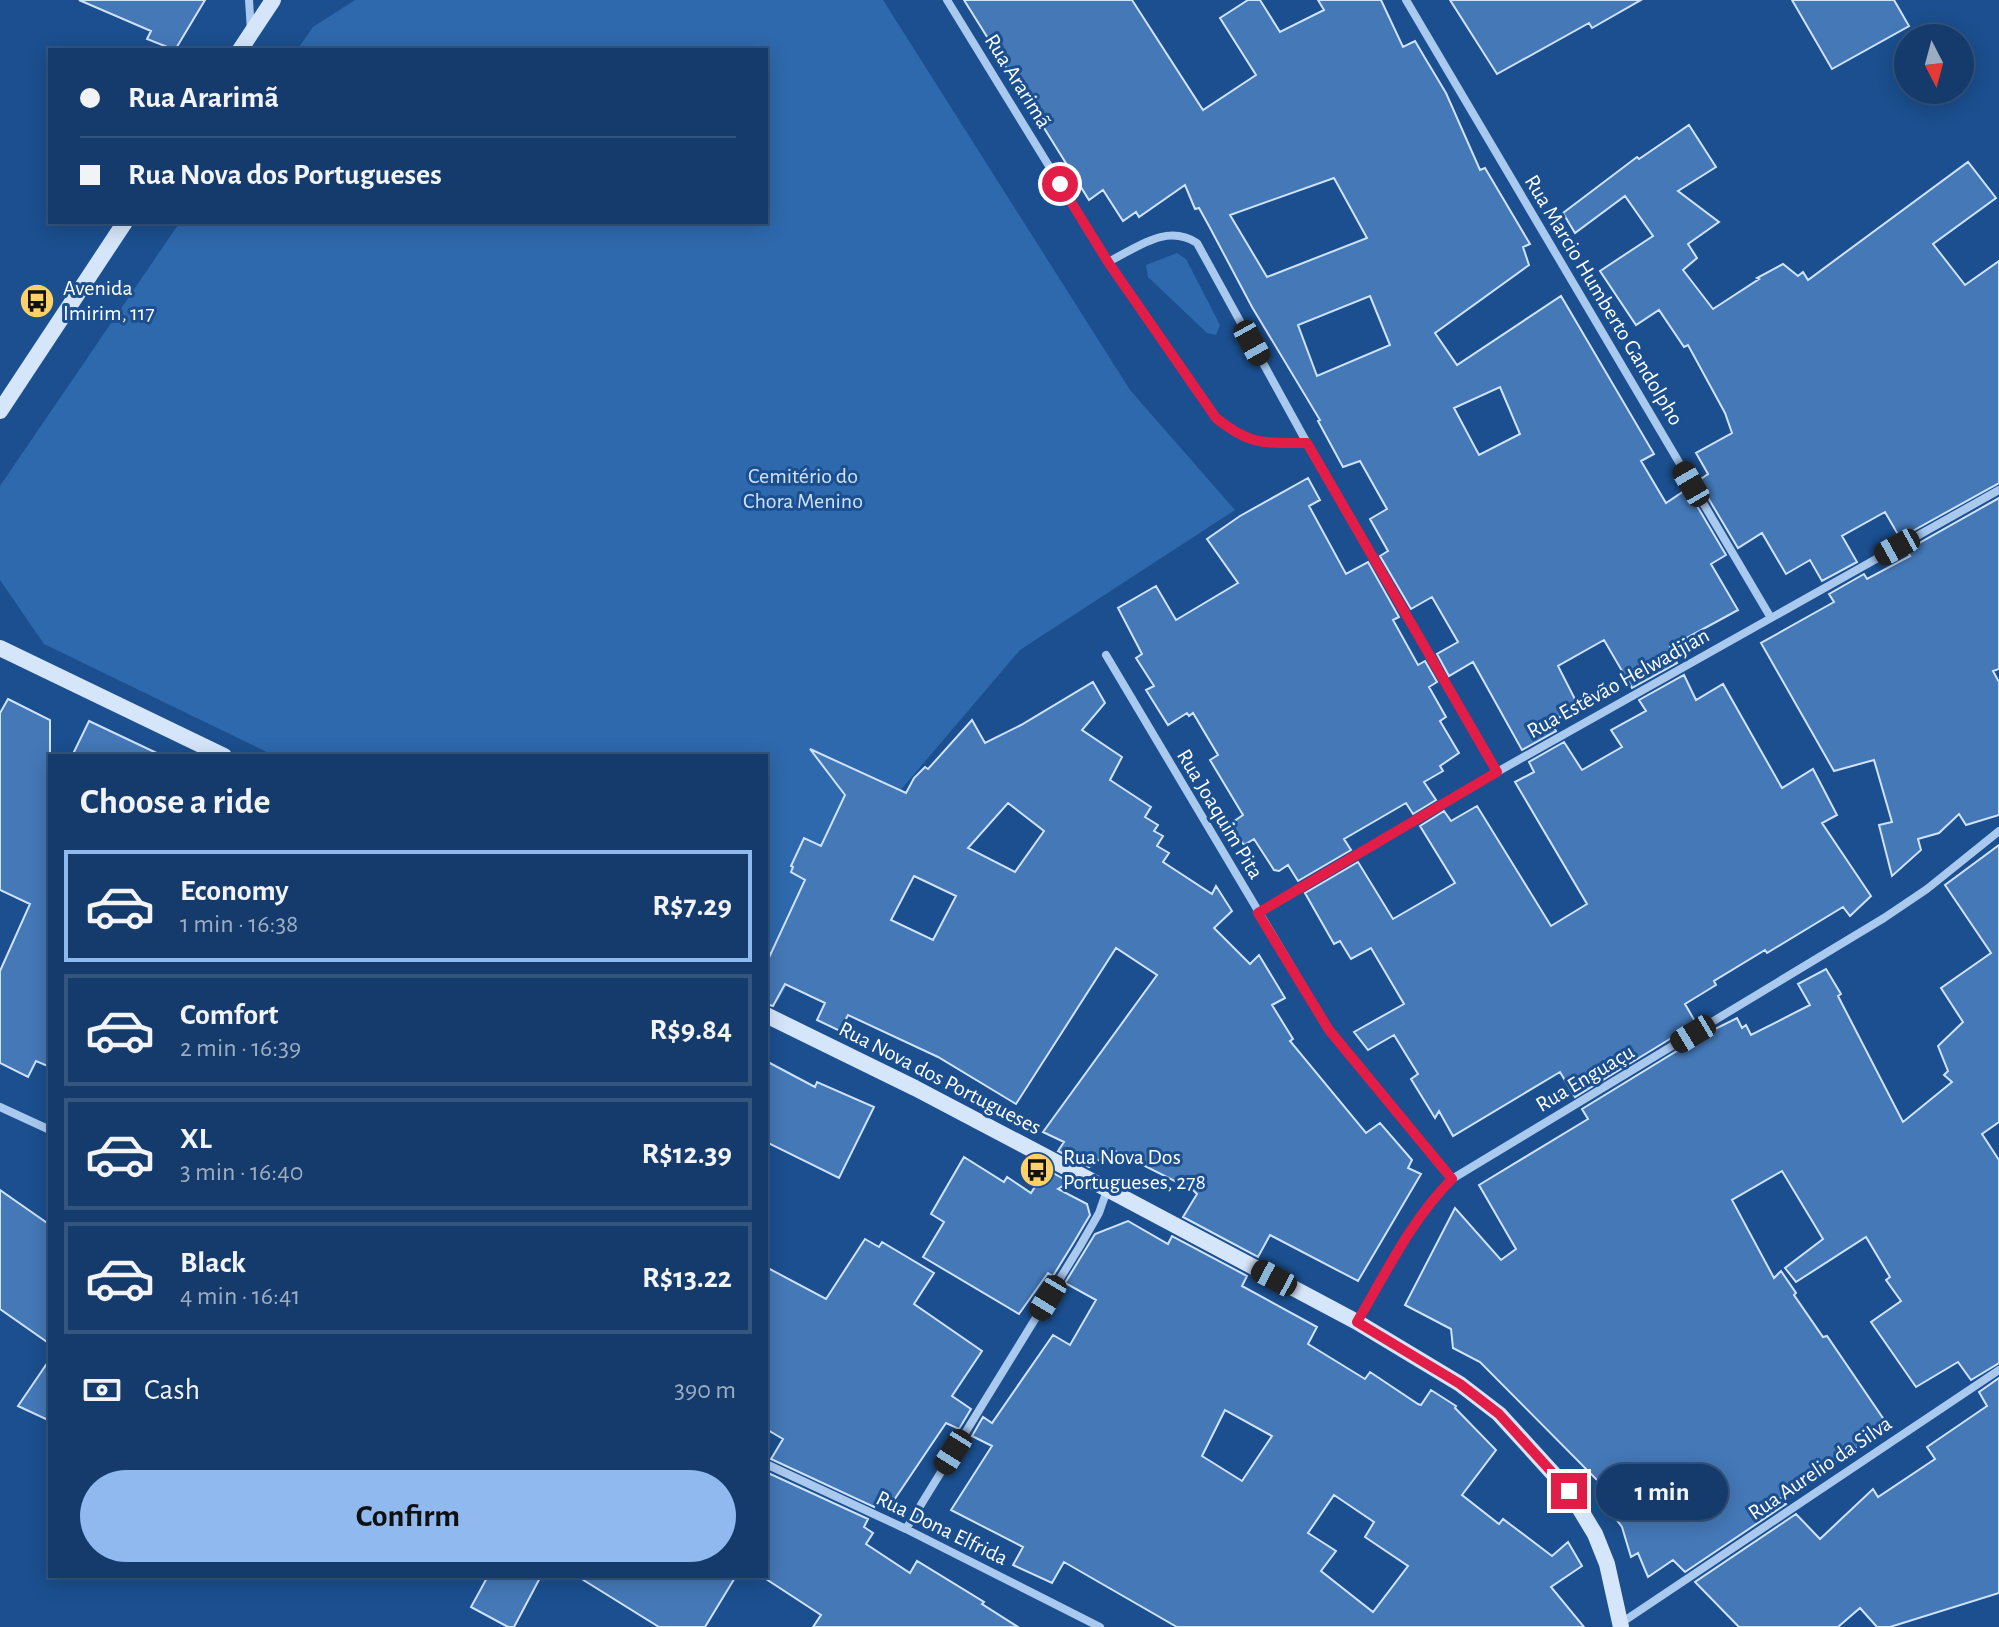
<!DOCTYPE html>
<meta charset="utf-8">
<style>
:root{--surface:#143b6b;--page:#214673;--text:#f1f3f6;--muted:#9dadc1;--line:#33557e;--accent:#90b9f0}
body{margin:0;font-family:"Alegreya Sans",sans-serif;background:var(--page);color:var(--text);height:100vh;display:flex;flex-direction:column;font-size:30px;white-space:nowrap}
*{box-sizing:border-box;margin:0}
p{font-size:26px;color:var(--muted)}
.icon{flex:none;width:44px;height:44px;fill:none;stroke:currentColor;stroke-width:2;stroke-linecap:round;stroke-linejoin:round}
.map{position:relative;flex:1;overflow:hidden}
.details{position:absolute;left:48px;top:754px;width:720px;height:824px;display:flex;flex-direction:column;background:var(--surface);border-radius:0px;box-shadow:0 4px 20px #0003,0 0 0 2px var(--line)}
.details>*{flex:none}
.hud{position:absolute;left:48px;top:48px;width:720px;height:176px;border-radius:0px;box-shadow:0 4px 20px #0003,0 0 0 2px var(--line);display:grid;align-content:center;height:176px;padding:0 32px;background:var(--surface)}
.needle{width:52px;rotate:174deg}
.tools{position:absolute;left:1894px;top:24px;display:grid;gap:16px}
.tools a{display:grid;place-items:center;width:80px;height:80px;border-radius:50%;background:var(--surface);box-shadow:0 4px 20px #0003,0 0 0 2px var(--line);font-size:40px}
.end{position:absolute;width:36px;height:36px;margin:-18px;border:10px solid #e11d48;background:#fff;box-shadow:0 0 0 4px #fff}
.from{border-radius:50%}
.bubble{position:absolute;height:56px;border-radius:28px;background:var(--surface);box-shadow:0 4px 20px #0003,0 0 0 2px var(--line);font-size:26px;font-weight:700;line-height:56px;text-align:center}
.car{position:absolute;width:24px;height:48px;margin:-24px -12px;border-radius:10px;box-shadow:0 0 6px 2px #0007;background:linear-gradient(#222 24%,#8ab4d8 0 40%,#222 0 76%,#8ab4d8 0 86%,#222 0)}
.hud b{display:flex;align-items:center;gap:28px;height:76px;font-size:30px}
.hud b+b{border-top:2px solid var(--line)}
.hud i{width:20px;height:20px;background:var(--text)}
ul{padding:0;list-style:none}
li{display:flex;align-items:center;gap:24px;height:112px;margin:0 16px 12px;padding:0 16px;border:4px solid var(--line);border-radius:0px}
li div{flex:1}
li b{display:block;font-size:30px}
li em{font-style:normal;font-weight:700}
li.current{border-color:var(--accent)}
li>.icon{width:72px;height:72px;stroke-width:1.5}
h2{padding:0 32px;font-size:36px;line-height:96px}
.pay{display:flex;align-items:center;gap:20px;height:88px;padding:0 32px;font-size:30px}
.pay p{margin-inline-start:auto}
.cta{display:flex;gap:16px;margin-top:auto;padding:16px 32px}
.cta a{flex:1;height:92px;border-radius:48px;background:var(--accent);color:#111;font-size:32px;font-weight:700;line-height:92px;text-align:center}
.map>svg:first-child{display:block}
.green{fill:#2e69ad}
.building{fill:#4478b7;stroke:#cfe3fa;stroke-width:2;fill-rule:evenodd}
.lines{fill:none;stroke-linecap:round;stroke-linejoin:round}
.street{stroke:#a9c9ee;stroke-width:8}
.secondary{stroke:#d6e6fa;stroke-width:16}
.route{stroke:#e11d48;stroke-width:10}
.labels{text-anchor:middle;dominant-baseline:central;stroke-width:6;stroke-linejoin:round;paint-order:stroke}
.street-label{font-size:22px;fill:#fff;stroke:#1b4f8f}
.poi-label{font-size:22px;fill:#fff;stroke:#1b4f8f;text-anchor:start}
.park-label{font-size:22px;fill:#cfe3fa;stroke:#1b4f8f}
</style>
<div class="map">
<svg width="1999" height="1627" viewBox="0 0 1999 1627">
<rect width="100%" height="100%" fill="#1b4f8f"/>
<path class="green" d="M355,0H883L1130,390L1235,510L1020,650L893,799L778,1001L766,995V756H275L44,644L0,580V486L180,222H766V50H297L313,27Z
M1177,253L1186,259L1220,325L1216,335L1207,333L1148,277L1146,265Z"/>
<path class="building" d="M79,0H205L175,50L147,39L151,31Z
M964,0H1132L1203,110L1256,75L1220,18L1248,0H1260L1280,32L1324,10L1318,0H1381L1403,47L1415,41L1425,58L1446,93L1480,170L1485,168L1530,244L1523,247L1529,265L1435,333L1457,365L1561,296L1654,454L1641,461L1666,503L1687,489L1726,555L1711,564L1738,610L1670,647L1677,663L1632,688L1604,640L1558,666L1579,707L1551,722L1556,731L1522,750L1473,662L1449,676L1437,654L1458,642L1432,597L1411,609L1380,556L1388,551L1370,519L1387,509L1360,461L1343,467L1318,421L1320,420L1252,307L1209,226L1199,208L1195,209L1185,185L1139,217L1136,212L1123,221L1103,190L1089,200ZM1334,178L1367,238L1267,277L1230,215ZM1370,296L1390,345L1317,376L1298,325ZM1500,387L1520,434L1479,455L1454,408Z
M1450,0H1641L1592,28L1589,23L1497,74Z
M1792,0H1894L1909,26L1832,69Z
M1689,125L1716,167L1678,191L1719,222L1688,244L1697,258L1683,270L1713,309L1759,279L1757,278L1783,264L1798,276L1803,272L1808,280L1968,162L1996,198L1933,244L1965,285L1999,261V483L1900,538L1885,512L1842,536L1857,562L1822,581L1810,560L1786,574L1762,533L1738,548L1698,481L1708,474L1696,453L1732,433L1725,413L1688,345L1684,347L1659,310L1636,325L1600,271L1653,236L1625,196L1575,233L1563,213L1637,157L1639,159Z
M1308,478L1320,500L1309,506L1346,574L1368,562L1399,617L1393,620L1418,665L1425,661L1437,682L1429,687L1446,717L1440,721L1459,753L1440,766L1443,771L1424,782L1436,800L1413,814L1406,803L1344,839L1351,850L1298,881L1288,865L1279,871L1274,870L1254,839L1244,845L1230,824L1243,815L1210,760L1218,755L1193,713L1189,716L1187,713L1168,725L1146,690L1154,686L1136,658L1142,654L1118,608L1156,586L1176,620L1238,583L1207,539L1240,516Z
M1999,498V669L1993,671L1999,682V815L1966,825L1959,814L1939,833L1918,839L1921,850L1892,876L1879,825L1892,822L1874,760L1834,771L1761,643L1834,602L1829,594L1864,574L1867,579L1910,556L1907,550Z
M1684,675L1696,700L1723,684L1782,788L1813,769L1837,815L1822,823L1871,896L1850,916L1843,907L1767,953L1765,950L1714,981L1716,985L1685,1004L1696,1023L1575,1097L1560,1072L1453,1136L1439,1111L1435,1118L1411,1079L1418,1074L1394,1035L1368,1050L1354,1032L1404,1004L1371,948L1351,959L1340,941L1334,944L1305,893L1358,862L1393,919L1455,883L1420,826L1444,811L1451,821L1477,806L1551,926L1587,904L1515,782L1534,772L1529,762L1564,742L1582,770L1622,747L1611,730L1646,711L1639,700Z
M1093,682L1105,703L1082,730L1122,757L1110,780L1151,807L1145,817L1158,825L1154,831L1163,836L1157,846L1169,853L1163,862L1212,894L1216,886L1232,911L1214,928L1250,964L1259,955L1285,998L1272,1005L1293,1039L1290,1041L1366,1133L1380,1123L1412,1160L1408,1168L1421,1174L1358,1281L1270,1235L1258,1257L1183,1217L1197,1194L1193,1190L1113,1150L1089,1167L1058,1151L1064,1142L1043,1132L1157,975L1116,948L1016,1104L938,1057L848,1015L840,1031L817,1020L825,1003L785,984L773,1006L766,1004V964L805,880L791,872L793,867L791,866L804,838L821,846L845,795L810,749L906,793L914,778L925,767L928,769L972,720L985,743L1021,725ZM1008,803L1044,831L1015,872L968,848ZM914,876L956,896L933,940L891,920Z
M8,699L50,720V1067L36,1061L28,1077L0,1063V971L30,904L0,890V713Z
M89,721L163,756H72Z
M1999,845V1122L1982,1134L1999,1160V1363L1971,1380L1958,1362L1916,1387L1871,1322L1901,1301L1886,1280L1890,1277L1866,1237L1796,1282L1785,1268L1823,1239L1782,1171L1732,1200L1774,1278L1781,1271L1796,1293L1794,1295L1823,1337L1827,1336L1889,1427L1781,1498L1786,1504L1685,1572L1673,1560L1648,1577L1638,1553L1631,1557L1622,1527L1602,1500L1608,1491L1480,1362L1453,1348L1451,1329L1405,1305L1455,1208L1501,1260L1516,1249L1479,1185L1588,1119L1582,1109L1703,1035L1737,1018L1742,1028L1746,1025L1751,1035L1810,1005L1798,984L1826,969L1841,994L1838,996L1903,1122L1952,1082L1944,1075L1948,1071L1938,1046L1963,1022L1941,988L1991,953L1945,885Z
M766,1061L815,1087L817,1082L874,1107L839,1178L766,1142Z
M964,1157L1004,1182L1007,1177L1031,1193L1046,1169L1069,1182L1058,1189L1087,1204L1090,1215L1074,1242L1053,1276L1048,1273L1019,1314L923,1257L944,1222L931,1214Z
M0,1190L50,1225V1344L0,1309Z
M1128,1221L1168,1244L1172,1236L1247,1276L1242,1286L1317,1327L1308,1344L1365,1379L1370,1372L1418,1404L1421,1405L1431,1390L1456,1406L1455,1408L1496,1450L1462,1495L1499,1524L1503,1519L1552,1556L1568,1542L1582,1566L1551,1587L1584,1627H1177L1064,1562L1052,1583L1013,1565L1023,1547L951,1510L992,1446L972,1436L983,1417L992,1423L1053,1335L1070,1345L1096,1300L1065,1283L1095,1234ZM1225,1410L1272,1436L1242,1481L1202,1456ZM1334,1495L1374,1522L1365,1537L1408,1566L1373,1612L1321,1571L1336,1551L1308,1533Z
M865,1239L879,1247L882,1242L934,1273L914,1304L982,1351L952,1396L971,1409L959,1429L946,1423L888,1509L876,1503L874,1507L771,1459L783,1439L766,1429V1267L826,1299Z
M50,1359V1421L18,1406Z
M1999,1378V1593L1890,1627H1877L1860,1608L1838,1627H1739L1695,1582L1796,1514L1820,1539L1873,1489L1878,1497L1935,1459L1927,1447L1987,1406L1979,1392Z
M766,1472L868,1519L864,1527L873,1533L866,1544L910,1573L917,1561L984,1602L982,1604L1018,1627H813L821,1615L766,1579Z
M488,1576H541L514,1627H508L471,1607Z
M577,1576H736L705,1627H659Z"/>
<g class="lines">
<path class="street" d="M249,0L251,31
M947,0L1108,262L1216,418C1251,446 1264,443 1307,443L1497,772
M1406,0L1771,618
M1108,262C1137,248 1166,223 1197,243L1307,443
M1106,655L1329,1030L1452,1179
M1258,913L1497,772L1999,490
M0,1107L50,1130
M1357,1322C1386,1273 1411,1220 1452,1179L1884,918L1927,889L1999,831
M766,1464L906,1529L1100,1627
M906,1529L1080,1246L1099,1213L1107,1190
M1621,1623L1999,1370"/>
<path class="secondary" d="M240,50L273,0
M0,411L125,222
M0,648L224,756
M766,1015L915,1088L1107,1189L1357,1322L1460,1384L1499,1414L1569,1491L1595,1534L1607,1564L1621,1627"/>
</g>
<g class="lines">
<path class="route" d="M1060,184L1108,262L1216,418C1251,446 1264,443 1307,443L1497,772L1258,913L1329,1030L1452,1179C1411,1220 1386,1273 1357,1322L1460,1384L1499,1414L1569,1491"/>
</g>
<defs>
<g id="bus-disc" transform="scale(1.8)"><circle r="9.5" fill="#ffd166" stroke="#1b4f8f"/><path d="M-5-6H5V4H4V6H2V4H-2V6H-4V4H-5ZM-3.5-4V0h7V-4ZM-3.5 1.2v1.5H-2V1.2ZM2 1.2v1.5H3.5V1.2Z" fill="#111"/></g>
</defs>
<g fill-rule="evenodd">
<use href="#bus-disc" x="37" y="301"/>
<use href="#bus-disc" x="1037" y="1170"/>
</g>
<g class="labels">
<g class="street-label">
<text transform="translate(1018 81) rotate(58)">Rua Ararimã</text>
<text transform="translate(1604 300) rotate(59)">Rua Marcio Humberto Gandolpho</text>
<text transform="translate(1618 683) rotate(-29)">Rua Estêvão Helwadjian</text>
<text transform="translate(1220 814) rotate(59)">Rua Joaquim Pita</text>
<text transform="translate(940 1078) rotate(27)">Rua Nova dos Portugueses</text>
<text transform="translate(1585 1078) rotate(-31)">Rua Enguaçu</text>
<text transform="translate(1820 1468) rotate(-34)">Rua Aurelio da Silva</text>
<text transform="translate(942 1528) rotate(26)">Rua Dona Elfrida</text>
</g>
<g class="poi-label">
<text x="63" y="288">Avenida<tspan x="63" dy="25">Imirim, 117</tspan></text>
<text x="1063" y="1157">Rua Nova Dos<tspan x="1063" dy="25">Portugueses, 278</tspan></text>
</g>
<g class="park-label">
<text x="803" y="476">Cemitério do<tspan x="803" dy="25">Chora Menino</tspan></text>
</g>
</g>
</svg>
<div class="tools">
<a><svg class="needle" viewBox="-14 -14 28 28"><path d="M0-13l5 13h-10z" fill="#e53935"/><path d="M0 13l5-13h-10z" fill="#9dadc1"/></svg></a>
</div>
<i class="end from" style="left:1060px;top:184px"></i>
<i class="end" style="left:1569px;top:1491px"></i>
<div class="bubble" style="left:1596px;top:1464px;width:132px">1 min</div>
<i class="car" style="left:1252px;top:343px;rotate:151deg"></i>
<i class="car" style="left:1691px;top:484px;rotate:330deg"></i>
<i class="car" style="left:1897px;top:547px;rotate:241deg"></i>
<i class="car" style="left:1693px;top:1034px;rotate:239deg"></i>
<i class="car" style="left:1274px;top:1278px;rotate:298deg"></i>
<i class="car" style="left:1048px;top:1298px;rotate:211deg"></i>
<i class="car" style="left:953px;top:1452px;rotate:212deg"></i>
<div class="hud">
<b><i class="from"></i>Rua Ararimã</b>
<b><i></i>Rua Nova dos Portugueses</b>
</div>
<section class="details">
<h2>Choose a ride</h2>
<ul>
<li class="current"><svg class="icon" aria-label="car" viewBox="0 0 24 24"><path d="M5 17H2v-5l4-1 3-4h7l3 4 3 1v5h-3M9 17h6M6 11h13"/><circle cx="7" cy="17" r="2"/><circle cx="17" cy="17" r="2"/></svg><div><b>Economy</b><p>1 min · 16:38</p></div><em>R$7.29</em></li>
<li><svg class="icon" aria-label="car" viewBox="0 0 24 24"><path d="M5 17H2v-5l4-1 3-4h7l3 4 3 1v5h-3M9 17h6M6 11h13"/><circle cx="7" cy="17" r="2"/><circle cx="17" cy="17" r="2"/></svg><div><b>Comfort</b><p>2 min · 16:39</p></div><em>R$9.84</em></li>
<li><svg class="icon" aria-label="car" viewBox="0 0 24 24"><path d="M5 17H2v-5l4-1 3-4h7l3 4 3 1v5h-3M9 17h6M6 11h13"/><circle cx="7" cy="17" r="2"/><circle cx="17" cy="17" r="2"/></svg><div><b>XL</b><p>3 min · 16:40</p></div><em>R$12.39</em></li>
<li><svg class="icon" aria-label="car" viewBox="0 0 24 24"><path d="M5 17H2v-5l4-1 3-4h7l3 4 3 1v5h-3M9 17h6M6 11h13"/><circle cx="7" cy="17" r="2"/><circle cx="17" cy="17" r="2"/></svg><div><b>Black</b><p>4 min · 16:41</p></div><em>R$13.22</em></li>
</ul>
<div class="pay"><svg class="icon" aria-label="cash" viewBox="0 0 24 24"><path d="M3 7h18v10H3z"/><circle cx="12" cy="12" r="2"/></svg>Cash<p>390 m</p></div>
<div class="cta"><a>Confirm</a></div>
</section>
</div>
